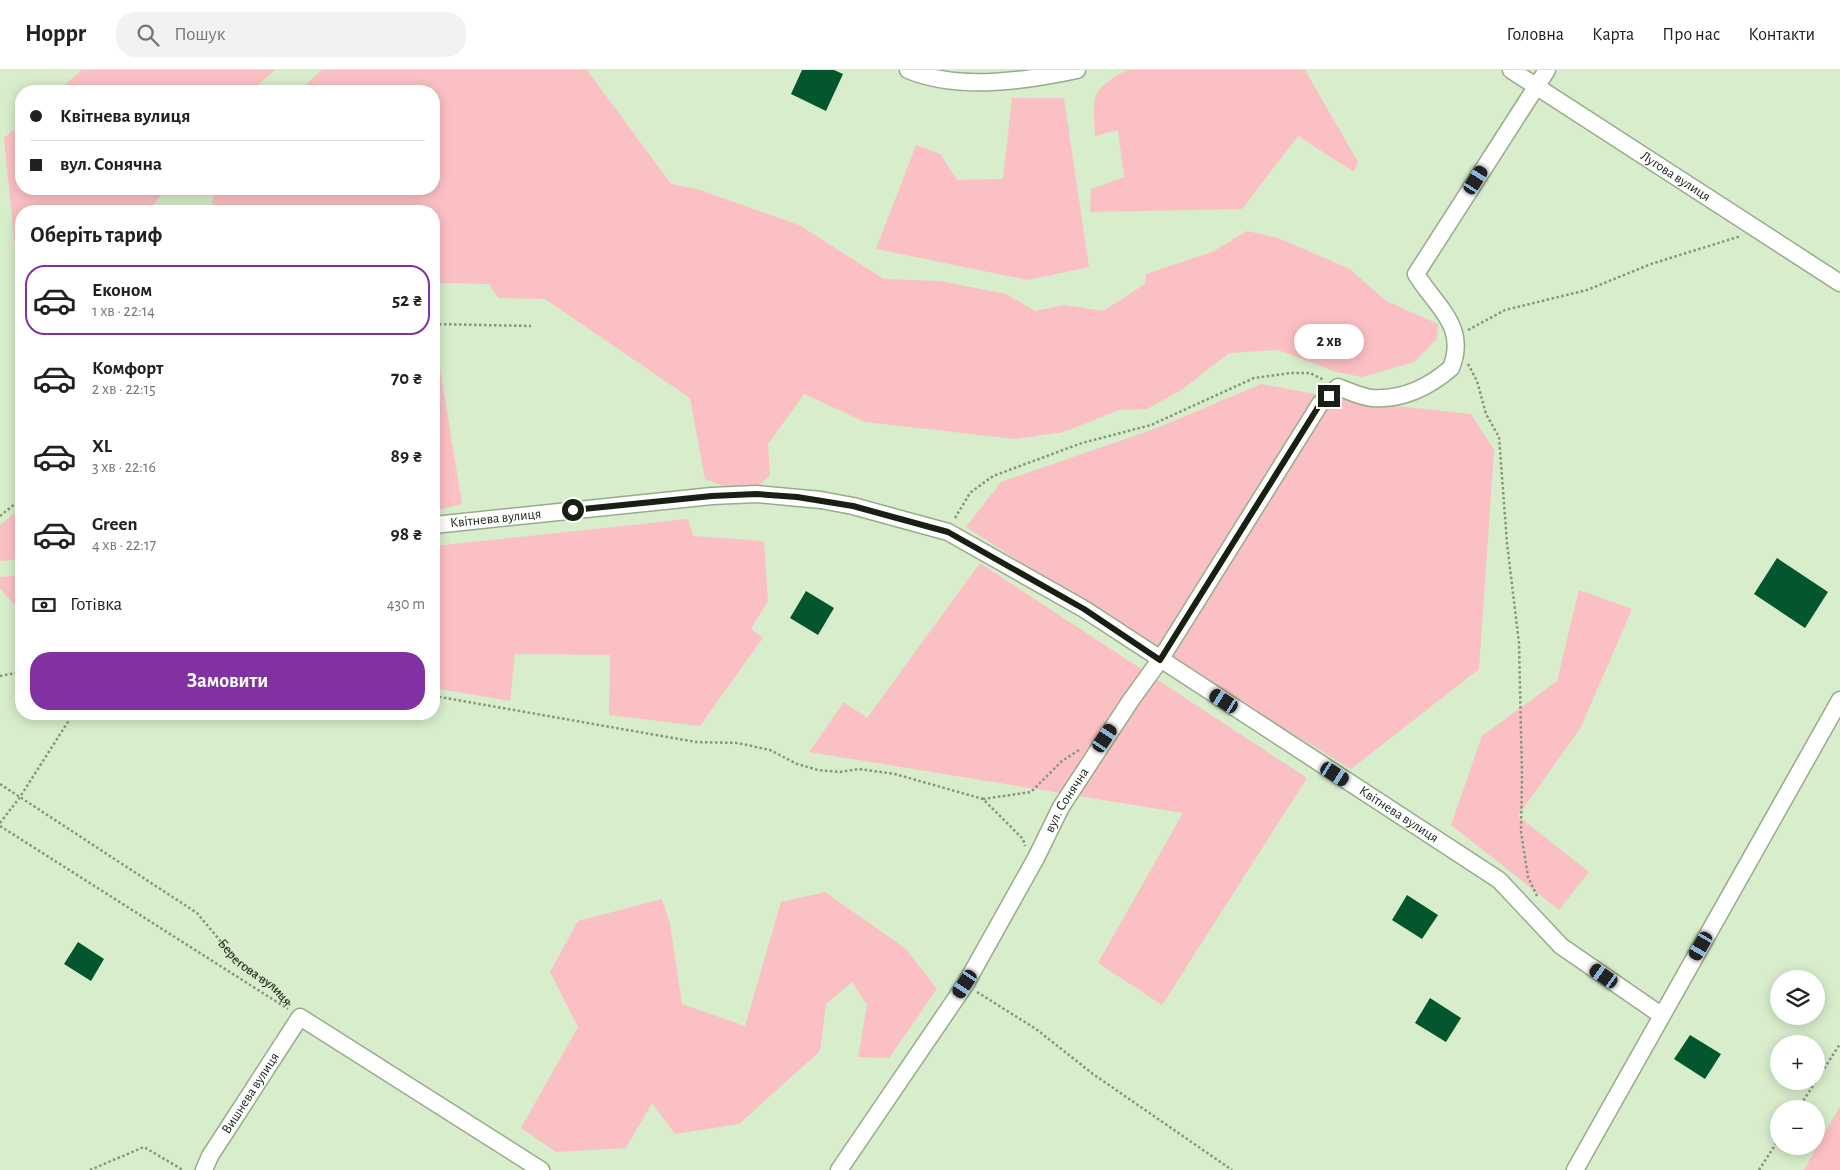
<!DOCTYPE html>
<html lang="uk">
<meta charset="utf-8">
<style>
:root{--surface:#fff;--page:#f2f2f2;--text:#202124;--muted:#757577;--line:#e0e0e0;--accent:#8131a1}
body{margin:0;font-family:"Alegreya Sans",sans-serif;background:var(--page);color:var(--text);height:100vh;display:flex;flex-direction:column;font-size:19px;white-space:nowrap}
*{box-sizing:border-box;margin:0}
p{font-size:16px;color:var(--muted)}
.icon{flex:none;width:28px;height:28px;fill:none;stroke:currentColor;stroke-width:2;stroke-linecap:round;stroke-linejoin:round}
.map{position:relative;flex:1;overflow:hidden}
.sheet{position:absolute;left:15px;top:135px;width:425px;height:515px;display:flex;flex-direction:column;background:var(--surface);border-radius:20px;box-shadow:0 2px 12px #0003}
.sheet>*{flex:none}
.top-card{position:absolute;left:15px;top:15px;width:425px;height:110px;border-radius:20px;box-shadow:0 2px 12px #0003;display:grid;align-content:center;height:110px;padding:0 15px;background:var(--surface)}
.buttons{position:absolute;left:1770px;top:900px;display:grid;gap:10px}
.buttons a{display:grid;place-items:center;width:55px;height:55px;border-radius:50%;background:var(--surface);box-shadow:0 2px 12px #0003;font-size:25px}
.end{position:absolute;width:22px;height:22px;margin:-11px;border:6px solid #182013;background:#fff;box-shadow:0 0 0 2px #fff}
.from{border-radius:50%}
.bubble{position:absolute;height:35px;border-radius:18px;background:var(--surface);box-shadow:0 2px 12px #0003;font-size:16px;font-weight:600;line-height:35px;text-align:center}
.car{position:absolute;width:15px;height:30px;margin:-15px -8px;border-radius:6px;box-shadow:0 0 4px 1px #0007;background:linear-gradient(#222 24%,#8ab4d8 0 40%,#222 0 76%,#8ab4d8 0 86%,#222 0)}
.top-card b{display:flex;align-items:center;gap:18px;height:48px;font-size:19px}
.top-card b+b{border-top:1px solid var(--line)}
.top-card i{width:12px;height:12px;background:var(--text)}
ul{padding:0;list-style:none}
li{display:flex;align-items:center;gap:15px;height:70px;margin:0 10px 8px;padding:0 5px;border:2px solid transparent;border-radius:20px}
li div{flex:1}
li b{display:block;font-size:19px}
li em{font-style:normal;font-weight:600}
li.selected{border-color:var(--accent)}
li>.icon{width:45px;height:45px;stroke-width:1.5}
h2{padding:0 15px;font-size:22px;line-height:60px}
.pay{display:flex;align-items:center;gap:12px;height:55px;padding:0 15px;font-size:19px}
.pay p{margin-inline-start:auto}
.button{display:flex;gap:10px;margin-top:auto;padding:10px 15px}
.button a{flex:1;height:58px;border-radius:20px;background:var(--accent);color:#fff;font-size:20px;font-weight:600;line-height:58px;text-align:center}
header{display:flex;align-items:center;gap:30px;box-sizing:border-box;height:70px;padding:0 25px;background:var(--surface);border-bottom:1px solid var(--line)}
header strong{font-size:24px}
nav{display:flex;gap:28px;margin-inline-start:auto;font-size:18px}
.search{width:350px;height:45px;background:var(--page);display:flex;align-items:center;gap:12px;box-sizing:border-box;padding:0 18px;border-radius:20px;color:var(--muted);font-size:19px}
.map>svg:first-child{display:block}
.green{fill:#fbc0c4}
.building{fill:#03562e}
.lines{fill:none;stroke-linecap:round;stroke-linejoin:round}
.minor-casing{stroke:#97ac8b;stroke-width:19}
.path{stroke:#86967d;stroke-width:2.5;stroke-dasharray:2.5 2.5;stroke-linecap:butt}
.minor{stroke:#fff;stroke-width:16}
.route{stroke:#182013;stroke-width:6}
.labels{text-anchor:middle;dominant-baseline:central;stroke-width:5;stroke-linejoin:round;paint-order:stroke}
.street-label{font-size:14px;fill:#182013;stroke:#d7edcb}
</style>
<header>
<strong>Hoppr</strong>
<div class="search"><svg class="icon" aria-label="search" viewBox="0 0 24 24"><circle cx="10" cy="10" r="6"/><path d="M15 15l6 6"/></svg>Пошук</div>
<nav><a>Головна</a><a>Карта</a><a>Про нас</a><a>Контакти</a></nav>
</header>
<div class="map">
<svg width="1840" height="1100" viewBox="0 0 1840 1100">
<rect width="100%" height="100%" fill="#d7edcb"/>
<path class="green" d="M82,0H275L251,21H58Z
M322,0H587L671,114L697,119L799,155L884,209L940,211L1006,224L1035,241L1064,235L1103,241L1145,214L1146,204L1212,182L1247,161L1278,168L1350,199L1386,231L1438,254L1437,269L1414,292L1362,307L1336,302L1278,280L1229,283L1183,319L1147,339L1119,340L1064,362L1015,369L865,352L804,324L768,374L770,405L757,417L728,418L705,409L690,328L545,229L498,228L489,214L444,213L434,215V141H210L215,121L219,119H434V21H299Z
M1127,0H1305L1358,92L1354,102L1298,66L1242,139L1090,142L1091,119L1124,107L1118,60L1095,66C1093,26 1089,20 1127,0Z
M1012,28H1064L1089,197L1028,210L876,179L916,75L940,84L957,110L1003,109Z
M21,53V119H167L148,141H21V205L17,198L4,68Z
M434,261L462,434L434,441Z
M1261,314L1359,332L1471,344L1494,380L1479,599L1351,699L1178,594L966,457L1001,412L1157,358Z
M21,438V489L0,491V455Z
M688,449L693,466L764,471L768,531L751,559L763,568L700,656L609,645L610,585L515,584L510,631L434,618V476Z
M980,493L1307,708L1162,935L1098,893L1183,743L809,682L844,632L867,648Z
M21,505V543L0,518V507Z
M1579,520L1632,539L1581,657L1518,746L1589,802L1559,840L1451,755L1482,666L1557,611Z
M825,822L906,879L937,919L889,988L858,987L867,935L852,912L826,934L820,981L739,1054L675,1064L652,1033L626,1078L556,1082L521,1058L578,957L550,902L578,851L662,829L670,854L682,934L745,956L781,832Z
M1840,1036V1100H1804Z"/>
<path class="building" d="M802,0H834L843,4L826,41L791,24Z
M1777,488L1828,522L1805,558L1754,524Z
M806,521L834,538L818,565L790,548Z
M1407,825L1438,845L1422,869L1392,850Z
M78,872L104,889L91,911L64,894Z
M1430,928L1461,948L1446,972L1415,953Z
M1690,965L1721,984L1705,1009L1674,989Z"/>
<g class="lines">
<g class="minor-casing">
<g id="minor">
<path d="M908,0C959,21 1025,11 1077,0"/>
<path id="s2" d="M1511,0L1840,213"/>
<path id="s3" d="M434,455L712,426L756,424L821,430L853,436L948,462L1084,539L1499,810L1561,876L1661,945"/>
<path id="s4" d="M204,1100L210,1086L300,947L541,1100"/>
<path id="s5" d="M839,1100L965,915L1036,788L1061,737L1131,630L1160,590L1320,334L1338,317C1349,321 1361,327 1372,328C1402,330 1429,317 1451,298C1468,256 1436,237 1416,204L1547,0"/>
<path d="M1575,1100L1840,630"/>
</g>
</g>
<g class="path">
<path d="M434,254L531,256"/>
<path d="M1468,260L1505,240L1587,220L1651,194L1741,166"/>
<path d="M1468,294L1477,311L1486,344L1499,367L1507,473L1519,573L1522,705L1521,762L1528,807L1538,828"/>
<path d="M0,446L21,429"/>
<path d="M955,448L970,423L993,406L1082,373L1151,355L1254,308L1291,303H1310L1324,310"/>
<path d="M0,606L21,602"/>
<path d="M434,626L696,672L738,673L770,680L797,694L818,700L840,702L859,699L895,704L983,729L1023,769L1025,776"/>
<path id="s1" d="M0,714L197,843L238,892L274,917L291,936"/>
<path d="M983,729L1031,722L1062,691L1079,680"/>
<path d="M0,753L20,727L73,644"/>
<path d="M0,756L288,939"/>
<path d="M977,922L1036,959L1093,1004L1232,1100"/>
<path d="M1816,1011L1840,974"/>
<path d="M1798,1039L1816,1011"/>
<path d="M90,1100L144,1077L183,1100"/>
<path d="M1759,1100L1779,1069"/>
</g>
<use href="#minor" class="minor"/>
</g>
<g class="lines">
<path class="route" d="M573,440L712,426L756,424L797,427L853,436L948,462L1084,539L1160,590L1320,334L1329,326"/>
</g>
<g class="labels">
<g class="street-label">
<text stroke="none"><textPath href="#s2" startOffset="196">Лугова вулиця</textPath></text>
<text stroke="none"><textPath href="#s3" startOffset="62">Квітнева вулиця</textPath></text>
<text stroke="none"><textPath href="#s5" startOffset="435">вул. Сонячна</textPath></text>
<text stroke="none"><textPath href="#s3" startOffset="1052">Квітнева вулиця</textPath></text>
<text stroke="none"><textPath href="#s1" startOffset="319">Берегова вулиця</textPath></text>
<text stroke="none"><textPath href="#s4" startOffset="90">Вишнева вулиця</textPath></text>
</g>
</g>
</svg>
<div class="buttons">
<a><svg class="icon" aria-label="layers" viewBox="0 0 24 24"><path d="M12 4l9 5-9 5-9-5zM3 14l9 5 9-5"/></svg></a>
<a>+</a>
<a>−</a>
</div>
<i class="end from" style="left:573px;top:440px"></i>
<i class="end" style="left:1329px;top:326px"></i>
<div class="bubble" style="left:1294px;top:254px;width:70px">2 хв</div>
<i class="car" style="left:1476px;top:110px;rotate:32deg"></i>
<i class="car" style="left:1224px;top:631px;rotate:303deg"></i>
<i class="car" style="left:1105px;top:668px;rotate:34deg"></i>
<i class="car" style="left:1335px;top:704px;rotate:123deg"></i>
<i class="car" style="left:1701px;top:876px;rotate:210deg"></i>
<i class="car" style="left:1604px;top:906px;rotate:305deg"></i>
<i class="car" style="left:965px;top:914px;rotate:214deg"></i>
<div class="top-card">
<b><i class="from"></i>Квітнева вулиця</b>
<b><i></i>вул. Сонячна</b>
</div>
<section class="sheet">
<h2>Оберіть тариф</h2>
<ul>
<li class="selected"><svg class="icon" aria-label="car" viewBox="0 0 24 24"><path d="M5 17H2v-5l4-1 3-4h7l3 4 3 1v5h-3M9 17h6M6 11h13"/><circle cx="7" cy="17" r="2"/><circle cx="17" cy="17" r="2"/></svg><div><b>Економ</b><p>1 хв · 22:14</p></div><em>52 ₴</em></li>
<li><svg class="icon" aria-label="car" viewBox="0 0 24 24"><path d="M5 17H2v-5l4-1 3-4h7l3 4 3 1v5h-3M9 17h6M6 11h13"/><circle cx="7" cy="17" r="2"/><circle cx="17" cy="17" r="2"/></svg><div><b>Комфорт</b><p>2 хв · 22:15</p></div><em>70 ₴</em></li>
<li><svg class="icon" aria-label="car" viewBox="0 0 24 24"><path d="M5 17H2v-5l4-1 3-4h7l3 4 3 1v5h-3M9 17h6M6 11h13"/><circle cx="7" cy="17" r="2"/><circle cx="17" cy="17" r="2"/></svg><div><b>XL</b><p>3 хв · 22:16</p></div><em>89 ₴</em></li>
<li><svg class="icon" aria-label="car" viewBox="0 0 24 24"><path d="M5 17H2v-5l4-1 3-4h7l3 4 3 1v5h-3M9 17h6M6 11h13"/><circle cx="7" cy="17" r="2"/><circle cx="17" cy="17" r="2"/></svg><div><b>Green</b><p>4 хв · 22:17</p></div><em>98 ₴</em></li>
</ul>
<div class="pay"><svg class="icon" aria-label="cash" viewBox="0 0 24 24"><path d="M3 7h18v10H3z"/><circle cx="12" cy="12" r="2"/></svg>Готівка<p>430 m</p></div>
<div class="button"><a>Замовити</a></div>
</section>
</div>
